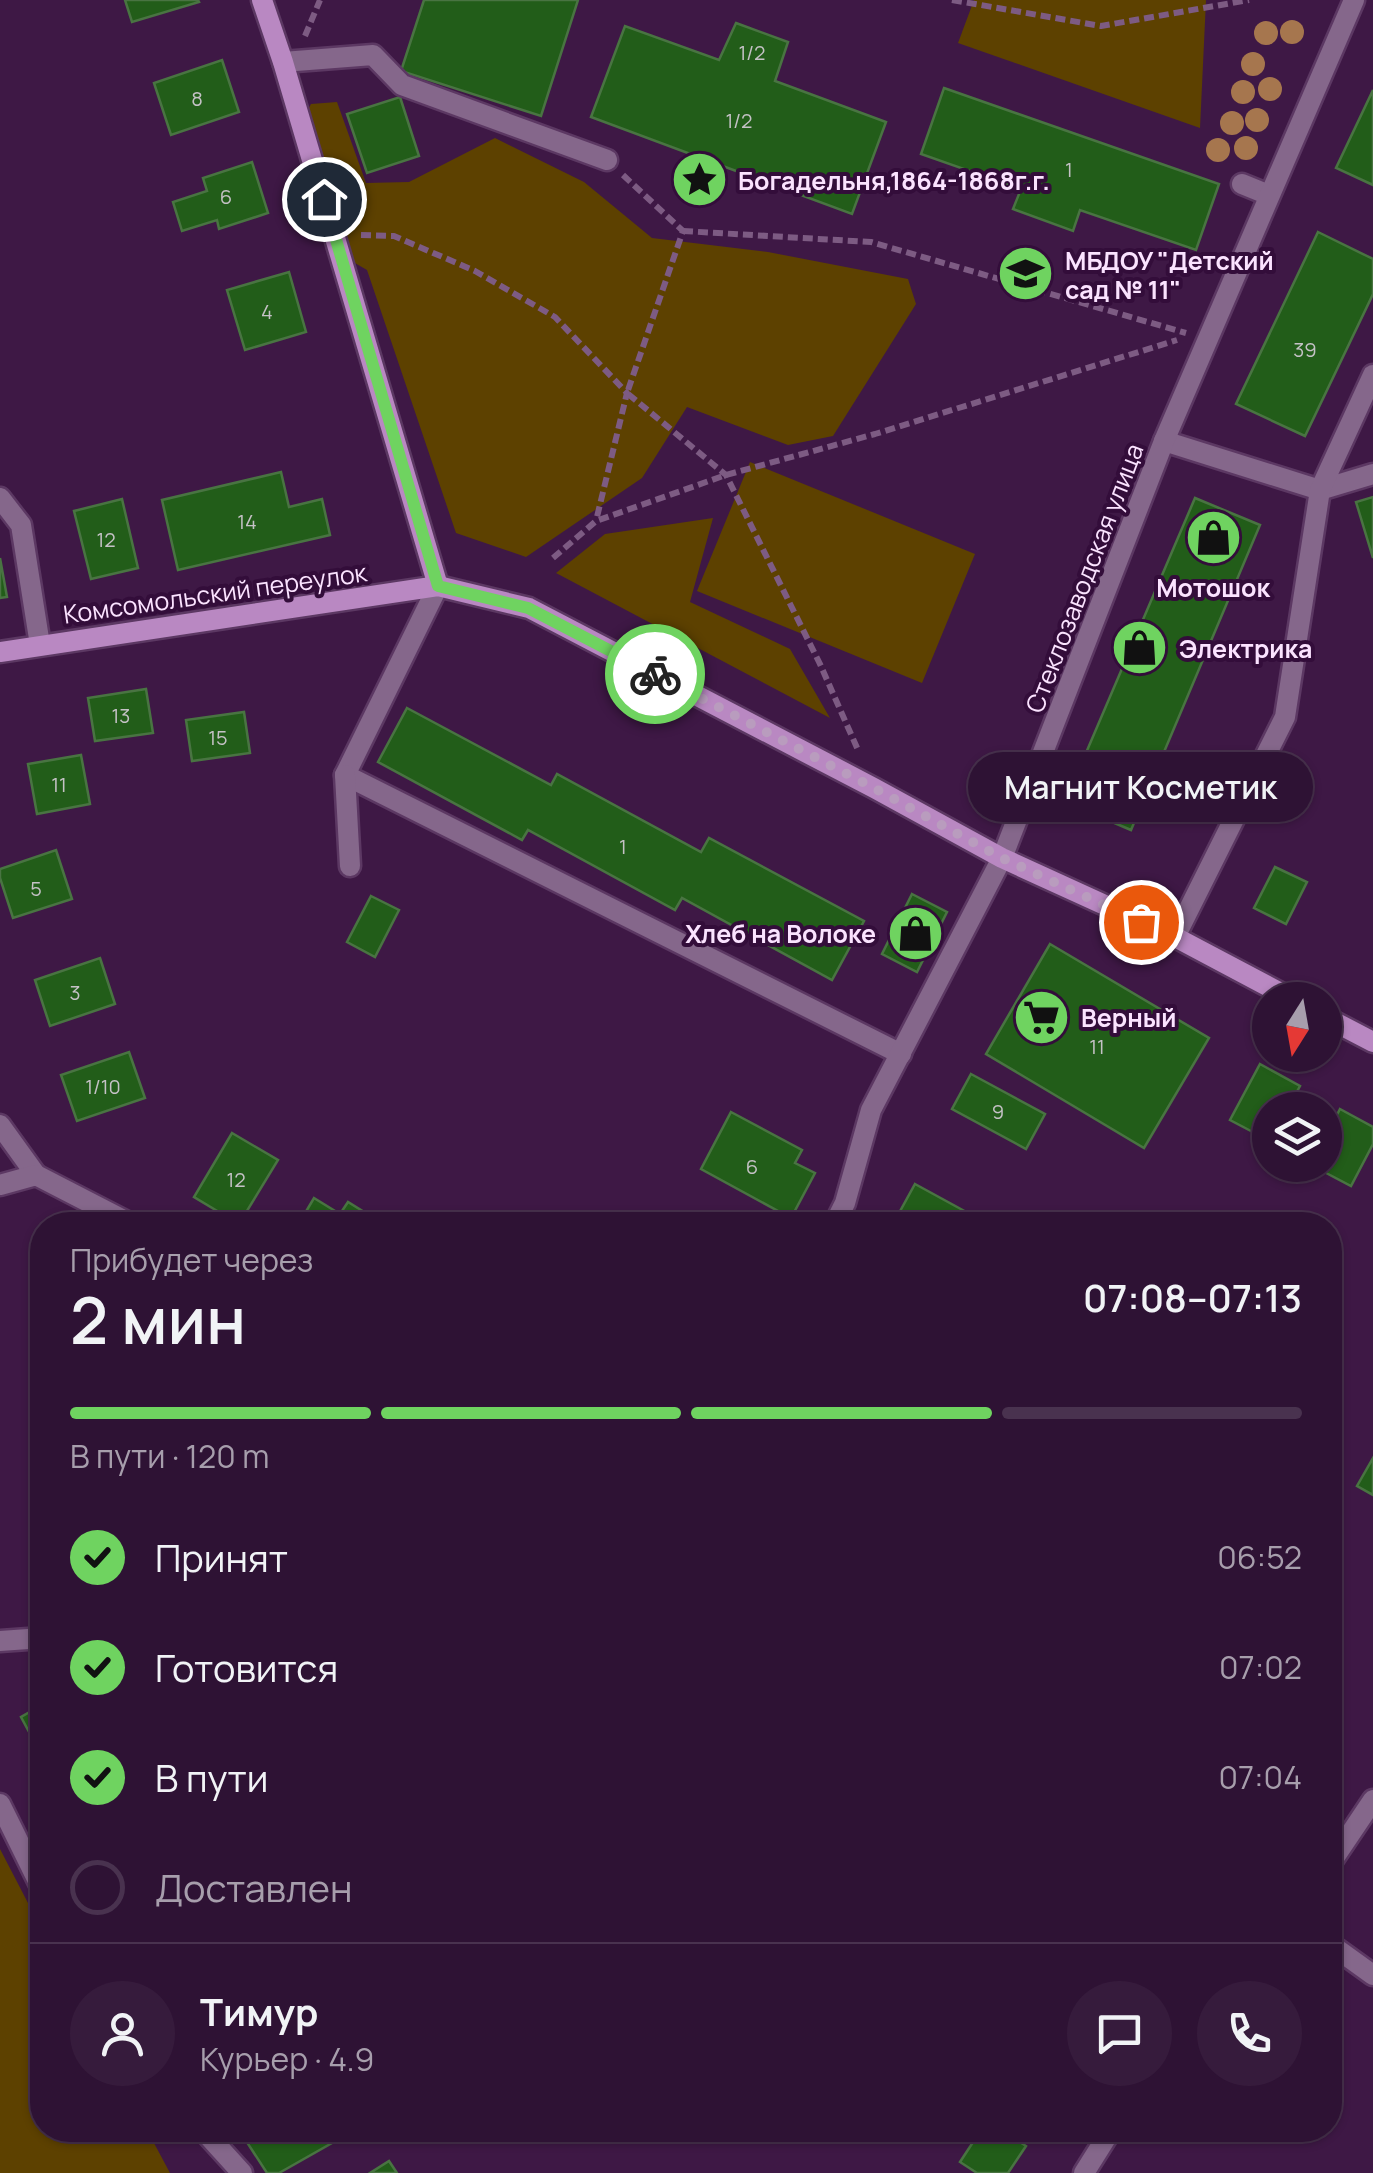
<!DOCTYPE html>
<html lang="ru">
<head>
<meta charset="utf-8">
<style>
	body { margin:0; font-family:Manrope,sans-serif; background:#361b3c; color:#f1f3f6; height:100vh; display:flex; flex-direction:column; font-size:38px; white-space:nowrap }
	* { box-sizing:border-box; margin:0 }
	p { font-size:32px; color:#a79eac }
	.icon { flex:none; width:55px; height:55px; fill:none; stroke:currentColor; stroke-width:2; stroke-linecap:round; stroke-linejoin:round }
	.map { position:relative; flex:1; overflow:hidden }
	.details { position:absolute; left:30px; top:1212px; width:1312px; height:930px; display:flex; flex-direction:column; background:#2e1234; border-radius:40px; box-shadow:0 2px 8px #0004,0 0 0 2px #49324f }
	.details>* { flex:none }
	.needle { width:65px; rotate:191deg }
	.buttons { position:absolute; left:1252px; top:982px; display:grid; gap:20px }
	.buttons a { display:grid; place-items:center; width:90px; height:90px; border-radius:50%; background:#2e1234; box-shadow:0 2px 8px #0004,0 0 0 2px #49324f; font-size:50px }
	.pin { position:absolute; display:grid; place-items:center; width:85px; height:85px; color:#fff; margin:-42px; border:5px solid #fff; border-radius:50%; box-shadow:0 2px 10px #0007 }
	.courier { position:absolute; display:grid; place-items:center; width:100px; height:100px; margin:-50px; border:8px solid #6fd360; border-radius:50%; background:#fff; color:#222; box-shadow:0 2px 12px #0007 }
	.bubble { position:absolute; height:70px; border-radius:35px; background:#2e1234; box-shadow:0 2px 8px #0004,0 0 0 2px #49324f; font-size:32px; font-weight:600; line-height:70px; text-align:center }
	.summary em { font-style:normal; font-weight:600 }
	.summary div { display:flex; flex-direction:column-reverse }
	.summary { display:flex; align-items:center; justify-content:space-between; height:170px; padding:0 40px }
	h1 { font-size:65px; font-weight:600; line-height:75px }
	.bar { display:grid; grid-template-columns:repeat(4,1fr); gap:15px 10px; align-content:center; height:120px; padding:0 40px }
	.bar i { height:12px; border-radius:8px; background:#49324f }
	.bar .current { background:#6fd360 }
	.bar p { grid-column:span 4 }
	.line { display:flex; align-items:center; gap:25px; padding:0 40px; border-top:2px solid #49324f }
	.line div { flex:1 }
	.round { display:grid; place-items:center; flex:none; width:105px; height:105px; border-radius:52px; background:#361b3c }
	ol { padding:0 40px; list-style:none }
	li { display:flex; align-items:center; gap:30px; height:110px }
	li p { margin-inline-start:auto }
	li .icon { padding:10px; border-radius:50%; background:#6fd360; color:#111; stroke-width:4 }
	li:last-child { color:#a79eac }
	li i { width:55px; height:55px; border:5px solid #49324f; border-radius:50% }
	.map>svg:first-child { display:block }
</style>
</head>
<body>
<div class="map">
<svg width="1373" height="2173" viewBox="0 0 1373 2173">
	<rect width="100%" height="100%" fill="#3e1845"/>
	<g fill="#5d4100">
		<path d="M 974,0 L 1206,0 L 1200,128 L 958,43 Z"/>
		<path d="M 337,102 L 366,183 L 409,182 L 495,138 L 584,182 L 652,238 L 768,252 L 908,279 L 916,304 L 833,436 L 788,445 L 687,407 L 642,478 L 526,557 L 456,533 L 367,270 L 334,251 L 296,132 L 311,104 Z"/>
		<path d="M 750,462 L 975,554 L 922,683 L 697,591 Z"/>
		<path d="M 713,518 L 690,602 L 790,649 L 830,718 L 556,573 L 605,534 Z"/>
		<path d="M 0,1849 L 42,1930 L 42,2130 L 147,2130 L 170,2173 L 0,2173 Z"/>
	</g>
	<g fill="#225d19" stroke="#497442" stroke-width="2.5">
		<path d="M 125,0 L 198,0 L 199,2 L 132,22 Z"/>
		<path d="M 424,0 L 578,0 L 541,116 L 401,71 Z"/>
		<path d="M 736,23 L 788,42 L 775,81 L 886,122 L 852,214 L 591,117 L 625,26 L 719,60 Z"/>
		<path d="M 222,60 L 239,112 L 171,135 L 154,83 Z"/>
		<path d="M 944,88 L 1219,184 L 1196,250 L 1080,210 L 1073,231 L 1013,209 L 1021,189 L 921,154 Z"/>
		<path d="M 1373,90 L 1373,185 L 1336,168 Z"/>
		<path d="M 400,97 L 419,156 L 367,173 L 347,114 Z"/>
		<path d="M 252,162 L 268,213 L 219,229 L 217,220 L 182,231 L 173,202 L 207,191 L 203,178 Z"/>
		<path d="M 1318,232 L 1373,259 L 1373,294 L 1305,436 L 1236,404 Z"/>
		<path d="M 289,272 L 306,332 L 245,350 L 227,290 Z"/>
		<path d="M 281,472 L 289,507 L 322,499 L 330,535 L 178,570 L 162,500 Z"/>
		<path d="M 1373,497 L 1373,558 L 1356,502 Z"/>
		<path d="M 1195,498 L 1260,525 L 1131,830 L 1065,802 Z"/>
		<path d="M 122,499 L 138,568 L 91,579 L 74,511 Z"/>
		<path d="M 0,558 L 7,597 L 0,598 Z"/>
		<path d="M 146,689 L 153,733 L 95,741 L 88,698 Z"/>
		<path d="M 407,708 L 551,785 L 557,774 L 701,852 L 709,838 L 864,921 L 832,980 L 682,898 L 675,910 L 528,830 L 522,840 L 378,762 Z"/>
		<path d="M 244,712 L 250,753 L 192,761 L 186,720 Z"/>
		<path d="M 81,755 L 90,804 L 37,814 L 28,764 Z"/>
		<path d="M 56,850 L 72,899 L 13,918 L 0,878 L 0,869 Z"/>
		<path d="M 1275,867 L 1307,882 L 1286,924 L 1254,908 Z"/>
		<path d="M 912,894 L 947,912 L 917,972 L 882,954 Z"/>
		<path d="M 371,896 L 399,910 L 375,957 L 347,942 Z"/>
		<path d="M 1050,944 L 1209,1038 L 1144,1148 L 986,1054 Z"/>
		<path d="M 100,958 L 115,1004 L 50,1026 L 35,980 Z"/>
		<path d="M 129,1052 L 145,1098 L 77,1121 L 61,1075 Z"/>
		<path d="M 1260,1064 L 1300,1086 L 1287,1110 L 1270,1110 L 1270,1141 L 1230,1120 Z"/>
		<path d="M 971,1074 L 1045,1114 L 1026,1149 L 952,1109 Z"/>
		<path d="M 1340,1109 L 1373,1127 L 1373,1144 L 1351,1186 L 1311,1165 L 1325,1165 L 1325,1138 Z"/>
		<path d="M 731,1112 L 802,1150 L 795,1163 L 815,1173 L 791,1218 L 701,1169 Z"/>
		<path d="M 232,1133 L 278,1160 L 239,1224 L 194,1197 Z"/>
		<path d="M 915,1184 L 979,1219 L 976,1225 L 893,1224 Z"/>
		<path d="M 314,1198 L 340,1214 L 348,1202 L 385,1225 L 298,1225 Z"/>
		<path d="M 1373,1458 L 1373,1495 L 1357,1486 Z"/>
		<path d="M 42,1705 L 42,1756 L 21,1717 Z"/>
		<path d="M 239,2130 L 334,2130 L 339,2139 L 279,2173 L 267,2173 Z"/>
		<path d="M 981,2130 L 1001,2130 L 1026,2146 L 1008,2173 L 977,2173 L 960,2162 Z"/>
		<path d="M 389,2161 L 397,2173 L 370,2173 Z"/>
	</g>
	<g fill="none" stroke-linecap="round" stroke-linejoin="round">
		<defs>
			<g id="lane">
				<path d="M 283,62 L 373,55 L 402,85 L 607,160"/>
				<path d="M 1242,184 L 1269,195"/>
				<path d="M 1164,441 L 1320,490 L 1373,474"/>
				<path d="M 0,498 L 21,525 L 40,645"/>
				<path d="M 438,586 L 345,775 L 901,1054"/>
				<path d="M 345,775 L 350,866"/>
				<path d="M 1175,937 L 1285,717 L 1320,490 L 1373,375"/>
				<path d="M 0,1641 L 42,1638"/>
			</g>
			<g id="street">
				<path d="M 0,1125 L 36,1175"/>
				<path d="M 0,1185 L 36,1175 L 133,1225"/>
				<path d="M 834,1225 L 845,1203 L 871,1110 L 1002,858 L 1164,441 L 1354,0"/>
				<path d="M 0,1804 L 42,1889"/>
				<path d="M 1330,1864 L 1373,1800"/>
				<path d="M 1330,1944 L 1373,1975"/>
				<path d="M 203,2130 L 242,2173"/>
				<path d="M 1084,2173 L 1111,2130"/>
			</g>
			<g id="secondary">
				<path d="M 262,0 L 283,62 L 438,586"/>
				<path d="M 0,652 L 438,586 L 529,608 L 874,788 L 1002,858 L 1175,937 L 1294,1000"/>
				<path d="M 1325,1017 L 1373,1042"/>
			</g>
		</defs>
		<use href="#lane" stroke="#5c3863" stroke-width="25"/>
		<use href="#street" stroke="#5c3863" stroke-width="25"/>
		<use href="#secondary" stroke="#5c3863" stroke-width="25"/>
		<g stroke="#7d5b83" stroke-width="6" stroke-dasharray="10 5" stroke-linecap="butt">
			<path d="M 952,0 L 1101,26 L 1249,0"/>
			<path d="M 305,36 L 320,0"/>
			<path d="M 623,175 L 683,231 L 627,393 L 726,475 L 820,664 L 858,750"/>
			<path d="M 683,231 L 871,242 L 1186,333"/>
			<path d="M 361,235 L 394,236 L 475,271 L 555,317 L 627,393 L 596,521"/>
			<path d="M 553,558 L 596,521 L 726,475 L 875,434 L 1177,340"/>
		</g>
		<use href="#lane" stroke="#85678b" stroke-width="20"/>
		<use href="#street" stroke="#85678b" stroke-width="20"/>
		<use href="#secondary" stroke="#b988c2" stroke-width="20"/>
	</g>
	<g fill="#a6764e">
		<circle cx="1292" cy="32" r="12"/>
		<circle cx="1266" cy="33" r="12"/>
		<circle cx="1253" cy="64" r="12"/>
		<circle cx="1270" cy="89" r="12"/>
		<circle cx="1243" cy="92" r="12"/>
		<circle cx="1257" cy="120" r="12"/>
		<circle cx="1232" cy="123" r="12"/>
		<circle cx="1246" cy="148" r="12"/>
		<circle cx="1218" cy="150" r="12"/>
	</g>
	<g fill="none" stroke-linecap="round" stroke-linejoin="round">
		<path stroke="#b99cbe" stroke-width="10" stroke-dasharray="0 18" d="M 655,674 L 874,788 L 1002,858 L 1141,922"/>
		<path stroke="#6fd360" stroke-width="12" d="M 324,199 L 438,586 L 528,608 L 655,674"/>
	</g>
	<defs>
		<symbol id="sight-disc" viewBox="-11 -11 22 22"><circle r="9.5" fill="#6fd360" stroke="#330d3a"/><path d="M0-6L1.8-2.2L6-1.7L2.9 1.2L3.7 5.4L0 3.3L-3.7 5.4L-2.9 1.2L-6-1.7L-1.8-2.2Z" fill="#111"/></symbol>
		<symbol id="school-disc" viewBox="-11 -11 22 22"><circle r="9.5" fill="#6fd360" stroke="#330d3a"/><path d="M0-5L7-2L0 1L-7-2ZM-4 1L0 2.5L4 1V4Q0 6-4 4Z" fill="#111"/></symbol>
		<symbol id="shop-disc" viewBox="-11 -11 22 22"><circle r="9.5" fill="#6fd360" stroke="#330d3a"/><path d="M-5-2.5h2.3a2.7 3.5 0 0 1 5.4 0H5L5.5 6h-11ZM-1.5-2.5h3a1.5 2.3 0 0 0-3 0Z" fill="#111"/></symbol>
		<symbol id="supermarket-disc" viewBox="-11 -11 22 22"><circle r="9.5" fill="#6fd360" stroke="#330d3a"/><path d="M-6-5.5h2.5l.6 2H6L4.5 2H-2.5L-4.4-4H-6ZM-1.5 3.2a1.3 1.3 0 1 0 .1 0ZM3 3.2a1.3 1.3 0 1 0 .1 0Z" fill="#111"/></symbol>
	</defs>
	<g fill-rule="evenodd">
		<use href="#sight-disc" x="668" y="148" width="63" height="63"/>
		<use href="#school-disc" x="994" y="242" width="63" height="63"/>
		<use href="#shop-disc" x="1182" y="506" width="63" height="63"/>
		<use href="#shop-disc" x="1108" y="616" width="63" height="63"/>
		<use href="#shop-disc" x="884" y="902" width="63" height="63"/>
		<use href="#supermarket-disc" x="1010" y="986" width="63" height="63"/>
	</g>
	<g text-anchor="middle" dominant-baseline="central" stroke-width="8" stroke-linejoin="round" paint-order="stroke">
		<g font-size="20" fill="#c5c2c6">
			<text x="752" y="52">1/2</text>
			<text x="197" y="98">8</text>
			<text x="739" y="120">1/2</text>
			<text x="1069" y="169">1</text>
			<text x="226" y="196">6</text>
			<text x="267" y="311">4</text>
			<text x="1305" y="349">39</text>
			<text x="247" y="521">14</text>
			<text x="106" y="539">12</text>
			<text x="121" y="715">13</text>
			<text x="218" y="737">15</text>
			<text x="59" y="784">11</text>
			<text x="623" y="846">1</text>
			<text x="36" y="888">5</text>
			<text x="75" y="992">3</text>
			<text x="1097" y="1046">11</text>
			<text x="103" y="1086">1/10</text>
			<text x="998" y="1111">9</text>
			<text x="752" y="1166">6</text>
			<text x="236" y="1179">12</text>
		</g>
		<g font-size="25" font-weight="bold" fill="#fbe3ff" stroke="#330d3a" text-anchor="start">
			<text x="738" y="180">Богадельня,1864-1868г.г.</text>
			<text x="1065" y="260">МБДОУ "Детский<tspan x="1065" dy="29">сад № 11"</tspan></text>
			<text x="1213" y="587" text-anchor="middle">Мотошок</text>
			<text x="1179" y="648">Электрика</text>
			<text x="876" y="933" text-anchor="end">Хлеб на Волоке</text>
			<text x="1081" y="1017">Верный</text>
		</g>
		<g font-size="25" fill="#fbe3ff" stroke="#330d3a">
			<text transform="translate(1084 578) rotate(-69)">Стеклозаводская улица</text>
			<text transform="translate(215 593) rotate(-8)">Комсомольский переулок</text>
		</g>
	</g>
</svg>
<div class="buttons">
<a><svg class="needle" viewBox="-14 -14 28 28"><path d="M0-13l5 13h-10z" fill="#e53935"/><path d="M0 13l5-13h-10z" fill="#a79eac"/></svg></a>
<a><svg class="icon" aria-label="layers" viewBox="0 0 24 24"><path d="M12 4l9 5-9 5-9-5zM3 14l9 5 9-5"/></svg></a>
</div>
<div class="pin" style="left:1141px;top:922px;background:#ea580c"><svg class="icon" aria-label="bag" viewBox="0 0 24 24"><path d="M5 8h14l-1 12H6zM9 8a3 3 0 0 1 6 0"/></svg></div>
<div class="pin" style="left:324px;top:199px;background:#1f2937"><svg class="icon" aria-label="home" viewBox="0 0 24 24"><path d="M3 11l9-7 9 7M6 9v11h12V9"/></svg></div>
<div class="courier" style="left:655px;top:674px"><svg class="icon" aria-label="bike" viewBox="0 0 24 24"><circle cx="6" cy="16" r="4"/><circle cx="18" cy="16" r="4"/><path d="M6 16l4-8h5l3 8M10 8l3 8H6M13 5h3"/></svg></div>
<div class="bubble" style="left:968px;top:752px;width:345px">Магнит Косметик</div>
<section class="details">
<div class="summary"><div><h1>2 мин</h1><p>Прибудет через</p></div><em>07:08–07:13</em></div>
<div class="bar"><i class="current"></i><i class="current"></i><i class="current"></i><i></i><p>В пути · 120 m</p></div>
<ol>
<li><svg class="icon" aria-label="check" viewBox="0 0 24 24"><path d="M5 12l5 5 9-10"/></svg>Принят<p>06:52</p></li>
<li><svg class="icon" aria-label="check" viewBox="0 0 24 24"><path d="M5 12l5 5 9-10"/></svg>Готовится<p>07:02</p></li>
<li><svg class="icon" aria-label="check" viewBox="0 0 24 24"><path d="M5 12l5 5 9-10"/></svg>В пути<p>07:04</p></li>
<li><i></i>Доставлен</li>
</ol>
<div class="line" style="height:180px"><a class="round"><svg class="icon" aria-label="person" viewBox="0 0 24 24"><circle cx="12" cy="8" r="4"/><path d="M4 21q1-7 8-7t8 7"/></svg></a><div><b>Тимур</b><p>Курьер · 4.9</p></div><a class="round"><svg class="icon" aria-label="chat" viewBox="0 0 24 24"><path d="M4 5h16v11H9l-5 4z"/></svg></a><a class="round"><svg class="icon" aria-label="phone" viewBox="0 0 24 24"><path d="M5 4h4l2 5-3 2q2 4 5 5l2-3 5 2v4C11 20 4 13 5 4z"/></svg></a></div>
</section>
</div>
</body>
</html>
